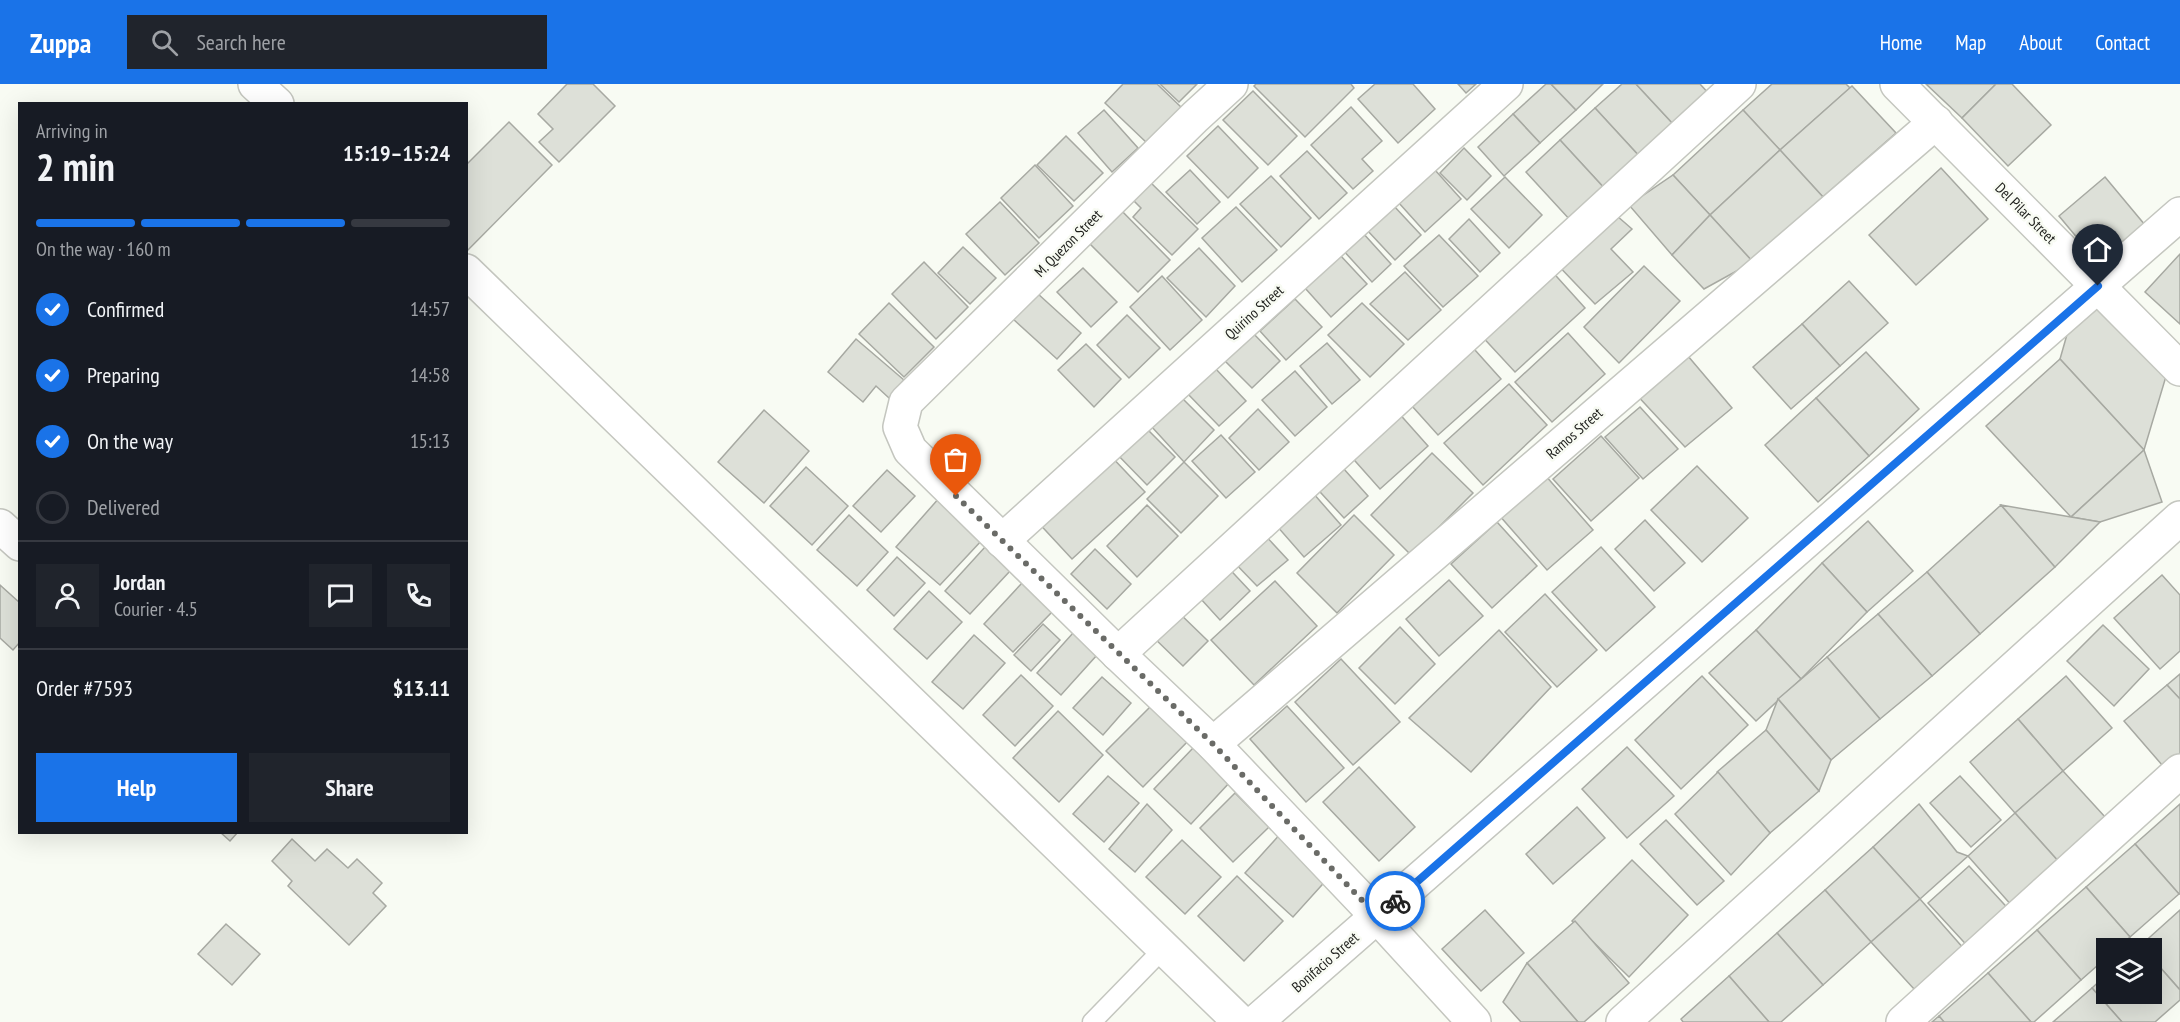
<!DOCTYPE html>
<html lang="en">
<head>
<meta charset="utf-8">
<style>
	body { margin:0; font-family:"PT Sans Narrow",sans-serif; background:#20242c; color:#f1f3f6; height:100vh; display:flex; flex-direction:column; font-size:22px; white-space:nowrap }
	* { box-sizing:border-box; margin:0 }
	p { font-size:20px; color:#9ea1a6 }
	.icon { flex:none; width:33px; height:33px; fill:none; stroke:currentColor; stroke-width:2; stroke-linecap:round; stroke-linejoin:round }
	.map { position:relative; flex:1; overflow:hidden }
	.sheet { position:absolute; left:18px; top:18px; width:450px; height:732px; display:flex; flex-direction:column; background:#171b24; border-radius:0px; box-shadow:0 6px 24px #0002 }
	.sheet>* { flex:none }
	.controls { position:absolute; left:2096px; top:854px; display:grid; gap:12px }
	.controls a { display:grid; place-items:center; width:66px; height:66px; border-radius:0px; background:#171b24; box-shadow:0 6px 24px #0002; font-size:30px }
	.pin { position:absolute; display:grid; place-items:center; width:51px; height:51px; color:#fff; margin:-62px -26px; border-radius:50% 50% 50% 0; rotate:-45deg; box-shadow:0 0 6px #0007 }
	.pin .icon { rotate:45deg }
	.courier { position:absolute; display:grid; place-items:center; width:60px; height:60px; margin:-30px; border:4px solid #1a73e8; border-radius:50%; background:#fff; color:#222; box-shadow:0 2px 8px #0007 }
	.overview em { font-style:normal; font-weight:800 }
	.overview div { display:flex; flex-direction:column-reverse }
	.overview { display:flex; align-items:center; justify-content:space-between; height:102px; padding:0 18px }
	h1 { font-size:39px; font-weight:800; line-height:45px }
	.bar { display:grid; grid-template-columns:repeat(4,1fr); gap:9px 6px; align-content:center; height:72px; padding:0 18px }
	.bar i { height:8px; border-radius:4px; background:#363941 }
	.bar .current { background:#1a73e8 }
	.bar p { grid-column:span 4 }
	.line { display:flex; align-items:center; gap:15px; padding:0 18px; border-top:2px solid #363941 }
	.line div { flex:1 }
	.round { display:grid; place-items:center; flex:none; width:63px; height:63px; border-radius:0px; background:#20242c }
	ol { padding:0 18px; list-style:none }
	li { display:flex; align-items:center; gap:18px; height:66px }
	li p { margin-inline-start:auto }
	li .icon { padding:6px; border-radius:50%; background:#1a73e8; color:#fff; stroke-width:4 }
	li:last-child { color:#9ea1a6 }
	li i { width:33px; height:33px; border:3px solid #363941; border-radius:50% }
	.cta { display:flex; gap:12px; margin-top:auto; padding:12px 18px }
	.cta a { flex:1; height:69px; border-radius:0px; background:#1a73e8; color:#fff; font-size:24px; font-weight:800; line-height:69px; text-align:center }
	.cta a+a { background:#20242c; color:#f1f3f6 }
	header { display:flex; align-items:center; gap:36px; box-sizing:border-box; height:84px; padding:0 30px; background:#1a73e8; color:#fff }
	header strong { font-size:28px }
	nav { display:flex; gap:33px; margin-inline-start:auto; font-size:21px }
	.search { width:420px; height:54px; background:#20242c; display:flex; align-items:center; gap:15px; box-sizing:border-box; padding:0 21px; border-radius:0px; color:#9ea1a6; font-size:22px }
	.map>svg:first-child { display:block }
</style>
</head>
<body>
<header>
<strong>Zuppa</strong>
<div class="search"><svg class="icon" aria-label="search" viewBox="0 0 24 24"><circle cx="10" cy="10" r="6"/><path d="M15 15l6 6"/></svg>Search here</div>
<nav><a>Home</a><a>Map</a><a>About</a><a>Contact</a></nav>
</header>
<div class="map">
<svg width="2180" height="938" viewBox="0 0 2180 938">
	<rect width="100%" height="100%" fill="#f8fbf3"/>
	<g fill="#dde0d8" stroke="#a7a9a2" stroke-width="1.5">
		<path d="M 567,0 L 593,0 L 615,22 L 559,78 L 539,58 L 553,45 L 538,30 Z"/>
		<path d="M 1123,0 L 1157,0 L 1182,24 L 1148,60 L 1105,19 Z"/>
		<path d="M 1160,0 L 1197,0 L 1179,18 Z"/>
		<path d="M 1256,0 L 1351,0 L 1354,4 L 1305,53 L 1254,2 Z"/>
		<path d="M 1375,0 L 1413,0 L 1435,25 L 1398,59 L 1358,15 Z"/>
		<path d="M 1458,0 L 1476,0 L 1466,9 Z"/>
		<path d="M 1546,0 L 1551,0 L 1576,26 L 1540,59 L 1513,30 Z"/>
		<path d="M 1551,0 L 1603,0 L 1576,26 Z"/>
		<path d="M 1622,0 L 1636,0 L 1675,42 L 1641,74 L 1595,24 Z"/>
		<path d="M 1636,0 L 1700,0 L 1710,11 L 1675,42 Z"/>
		<path d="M 1772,0 L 1846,0 L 1850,4 L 1780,66 L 1743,26 Z"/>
		<path d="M 1926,0 L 1996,0 L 1962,34 Z"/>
		<path d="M 1996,0 L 2012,0 L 2051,41 L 2008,82 L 1962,34 Z"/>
		<path d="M 1852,2 L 1896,49 L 1823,113 L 1780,66 Z"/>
		<path d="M 1253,7 L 1297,52 L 1268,81 L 1223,36 Z"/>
		<path d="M 1351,23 L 1382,57 L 1362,75 L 1373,87 L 1353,105 L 1311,61 Z"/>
		<path d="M 1595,24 L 1641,74 L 1606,106 L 1560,56 Z"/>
		<path d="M 1104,26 L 1138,64 L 1112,88 L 1078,49 Z"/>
		<path d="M 1743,26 L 1780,66 L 1710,131 L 1673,91 Z"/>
		<path d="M 1513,30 L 1540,59 L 1504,92 L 1478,63 Z"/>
		<path d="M 509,38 L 552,81 L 466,168 L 466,81 Z"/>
		<path d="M 1218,42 L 1258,84 L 1228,114 L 1187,72 Z"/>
		<path d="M 1066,52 L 1103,89 L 1074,117 L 1037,81 Z"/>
		<path d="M 1560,56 L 1606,106 L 1571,137 L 1526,88 Z"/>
		<path d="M 1464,64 L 1491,92 L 1467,116 L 1440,89 Z"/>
		<path d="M 1780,66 L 1823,113 L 1753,178 L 1710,131 Z"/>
		<path d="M 1307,67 L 1347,109 L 1319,135 L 1280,92 Z"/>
		<path d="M 1035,81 L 1073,122 L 1039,154 L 1001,114 Z"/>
		<path d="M 1941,84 L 1988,135 L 1916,201 L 1869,151 Z"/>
		<path d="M 1190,86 L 1220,118 L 1197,140 L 1166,108 Z"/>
		<path d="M 1435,86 L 1461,115 L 1425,148 L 1399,119 Z"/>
		<path d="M 1673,91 L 1710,131 L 1672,171 L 1629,121 Z"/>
		<path d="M 1271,92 L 1311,134 L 1281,163 L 1240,120 Z"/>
		<path d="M 1505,93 L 1542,131 L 1509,164 L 1471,125 Z"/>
		<path d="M 2105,93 L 2145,141 L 2099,180 L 2059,132 Z"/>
		<path d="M 1149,97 L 1198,145 L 1172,171 L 1133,133 L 1141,124 L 1132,115 Z"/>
		<path d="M 1000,118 L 1039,159 L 1005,191 L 966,150 Z"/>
		<path d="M 1393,121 L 1421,151 L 1395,176 L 1367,146 Z"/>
		<path d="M 1117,122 L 1170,176 L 1138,208 L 1085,155 Z"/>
		<path d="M 1236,123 L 1277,166 L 1242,198 L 1202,154 Z"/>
		<path d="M 1609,125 L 1632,145 L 1611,165 L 1633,188 L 1595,220 L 1553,176 Z"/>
		<path d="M 1710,131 L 1753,178 L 1704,205 L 1672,171 Z"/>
		<path d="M 1469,135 L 1500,169 L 1480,188 L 1449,155 Z"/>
		<path d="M 1362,148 L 1391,180 L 1372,198 L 1342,165 Z"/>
		<path d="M 1439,151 L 1478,192 L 1443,223 L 1404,182 Z"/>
		<path d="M 963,163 L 996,194 L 970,220 L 938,189 Z"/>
		<path d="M 1199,164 L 1235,202 L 1206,233 L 1167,194 Z"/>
		<path d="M 2180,170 L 2180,240 L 2145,208 Z"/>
		<path d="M 1340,171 L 1367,200 L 1331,233 L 1305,204 Z"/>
		<path d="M 924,178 L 968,223 L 936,255 L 892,210 Z"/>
		<path d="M 1644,182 L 1680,217 L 1619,279 L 1584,243 Z"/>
		<path d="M 1548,183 L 1585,224 L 1515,288 L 1478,248 Z"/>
		<path d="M 1083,184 L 1117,218 L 1091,243 L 1057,208 Z"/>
		<path d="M 1405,188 L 1441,226 L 1408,256 L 1370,220 Z"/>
		<path d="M 1162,192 L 1202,236 L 1170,266 L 1130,223 Z"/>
		<path d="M 1849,197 L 1888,239 L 1840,282 L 1802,240 Z"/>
		<path d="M 1037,209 L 1081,249 L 1057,275 L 1013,235 Z"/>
		<path d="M 1295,215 L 1322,243 L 1286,276 L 1260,247 Z"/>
		<path d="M 2100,217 L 2167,289 L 2144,366 L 2060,275 L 2068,247 Z"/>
		<path d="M 889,219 L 934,263 L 904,293 L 859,250 Z"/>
		<path d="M 1362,219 L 1404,260 L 1370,293 L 1328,251 Z"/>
		<path d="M 1127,231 L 1160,264 L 1129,294 L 1097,261 Z"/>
		<path d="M 1802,240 L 1840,282 L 1791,325 L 1753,283 Z"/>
		<path d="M 1251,247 L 1280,277 L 1252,304 L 1223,275 Z"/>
		<path d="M 1568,249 L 1605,290 L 1552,338 L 1515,298 Z"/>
		<path d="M 856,255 L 904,296 L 889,314 L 876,302 L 863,318 L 828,288 Z"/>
		<path d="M 1466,256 L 1501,295 L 1438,351 L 1403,312 Z"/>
		<path d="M 1327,259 L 1360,296 L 1332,320 L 1300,282 Z"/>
		<path d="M 1086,260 L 1121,295 L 1094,323 L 1058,286 Z"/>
		<path d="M 1682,265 L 1732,324 L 1685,363 L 1634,308 Z"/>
		<path d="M 1866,268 L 1919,325 L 1869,372 L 1816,314 Z"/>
		<path d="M 2060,275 L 2144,366 L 2071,433 L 1986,342 Z"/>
		<path d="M 1214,283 L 1246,317 L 1219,342 L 1187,309 Z"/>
		<path d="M 1295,287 L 1327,323 L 1295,352 L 1262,316 Z"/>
		<path d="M 1509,300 L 1547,341 L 1483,401 L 1444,359 Z"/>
		<path d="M 1181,313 L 1214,346 L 1184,378 L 1151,342 Z"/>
		<path d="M 1816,314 L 1869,372 L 1818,418 L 1765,361 Z"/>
		<path d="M 1640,323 L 1678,365 L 1643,395 L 1605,353 Z"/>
		<path d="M 1258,325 L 1289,358 L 1259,386 L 1229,354 Z"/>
		<path d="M 764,326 L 809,367 L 764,419 L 718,378 Z"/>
		<path d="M 1396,326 L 1428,362 L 1380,405 L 1348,369 Z"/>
		<path d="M 1142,340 L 1175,373 L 1147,401 L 1114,367 Z"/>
		<path d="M 1221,351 L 1255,388 L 1226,414 L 1192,377 Z"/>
		<path d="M 1601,352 L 1639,394 L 1591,437 L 1553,395 Z"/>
		<path d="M 2144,366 L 2162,418 L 2100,438 L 2071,433 Z"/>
		<path d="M 1106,367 L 1145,408 L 1072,475 L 1034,434 Z"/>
		<path d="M 1432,369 L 1473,409 L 1411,471 L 1371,431 Z"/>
		<path d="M 1335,375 L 1368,412 L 1344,434 L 1310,397 Z"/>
		<path d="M 1184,378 L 1218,412 L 1181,449 L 1147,415 Z"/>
		<path d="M 1697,382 L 1748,434 L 1702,478 L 1651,426 Z"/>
		<path d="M 806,383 L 848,422 L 812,461 L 770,422 Z"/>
		<path d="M 887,386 L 915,412 L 881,448 L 853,422 Z"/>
		<path d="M 1545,391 L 1593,446 L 1547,486 L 1499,431 Z"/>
		<path d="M 1306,401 L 1341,441 L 1304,473 L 1269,433 Z"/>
		<path d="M 940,413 L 983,455 L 940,501 L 896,463 Z"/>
		<path d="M 1147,421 L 1178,452 L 1137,493 L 1107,462 Z"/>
		<path d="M 2001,421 L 2055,483 L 1980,550 L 1927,488 Z"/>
		<path d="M 2001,421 L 2071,433 L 2100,438 L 2055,483 Z"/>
		<path d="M 849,431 L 888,468 L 857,502 L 817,466 Z"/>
		<path d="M 1354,431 L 1394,471 L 1337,529 L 1297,489 Z"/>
		<path d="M 1645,436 L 1685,479 L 1654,507 L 1615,465 Z"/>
		<path d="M 1868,437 L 1913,487 L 1867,528 L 1822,479 Z"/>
		<path d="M 1497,438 L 1537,482 L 1492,524 L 1451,480 Z"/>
		<path d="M 1262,448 L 1288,476 L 1257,502 L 1231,475 Z"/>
		<path d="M 985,463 L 1010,487 L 970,530 L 945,507 Z"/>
		<path d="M 1601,463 L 1655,523 L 1606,567 L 1552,508 Z"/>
		<path d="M 1095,465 L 1131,500 L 1107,525 L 1071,490 Z"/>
		<path d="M 897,473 L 925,499 L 894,532 L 867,506 Z"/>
		<path d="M 1221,476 L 1250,507 L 1220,536 L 1191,504 Z"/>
		<path d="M 1822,479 L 1867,528 L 1801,595 L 1756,546 Z"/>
		<path d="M 1927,488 L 1980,550 L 1932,592 L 1878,530 Z"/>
		<path d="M 2162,491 L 2180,511 L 2180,567 L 2160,585 L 2114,534 Z"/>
		<path d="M 1449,496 L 1483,532 L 1439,572 L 1406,535 Z"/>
		<path d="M 1275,497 L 1317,542 L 1254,601 L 1211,556 Z"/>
		<path d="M 1022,499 L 1052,528 L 1013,568 L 984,540 Z"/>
		<path d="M 0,501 L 20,519 L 20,558 L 13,566 L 0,554 Z"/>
		<path d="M 929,507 L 962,538 L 927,575 L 894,545 Z"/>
		<path d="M 1545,510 L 1597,566 L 1557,603 L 1505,548 Z"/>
		<path d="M 1175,525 L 1208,557 L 1183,582 L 1150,550 Z"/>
		<path d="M 1878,530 L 1932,592 L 1880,635 L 1827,573 Z"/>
		<path d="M 1043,540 L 1060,556 L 1031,587 L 1014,571 Z"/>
		<path d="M 2103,541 L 2149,585 L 2114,622 L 2067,577 Z"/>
		<path d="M 1400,543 L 1435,580 L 1395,620 L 1359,584 Z"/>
		<path d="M 1499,546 L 1551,603 L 1471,688 L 1409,634 Z"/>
		<path d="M 1756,546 L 1801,595 L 1756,637 L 1709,589 Z"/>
		<path d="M 1073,549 L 1097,571 L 1061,611 L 1037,589 Z"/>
		<path d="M 974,551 L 1005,579 L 963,625 L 932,598 Z"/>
		<path d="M 1827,573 L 1880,635 L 1831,676 L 1778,615 Z"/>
		<path d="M 1341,575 L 1400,638 L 1353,681 L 1295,618 Z"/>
		<path d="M 2180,590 L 2180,615 L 2167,601 Z"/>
		<path d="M 1021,591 L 1053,622 L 1015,662 L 983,631 Z"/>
		<path d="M 1702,592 L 1748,641 L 1681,705 L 1635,656 Z"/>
		<path d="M 2066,592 L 2112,644 L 2063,687 L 2018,635 Z"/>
		<path d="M 1102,593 L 1131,619 L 1103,651 L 1073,624 Z"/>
		<path d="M 2167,601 L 2180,615 L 2180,680 L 2169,689 L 2124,637 Z"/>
		<path d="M 1778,615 L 1831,676 L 1819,707 L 1766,646 Z"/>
		<path d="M 1154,619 L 1191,654 L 1143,703 L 1106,667 Z"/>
		<path d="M 1287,622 L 1344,684 L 1306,718 L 1250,655 Z"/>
		<path d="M 1058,627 L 1103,671 L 1059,718 L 1013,674 Z"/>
		<path d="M 2018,635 L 2063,687 L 2015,729 L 1970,678 Z"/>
		<path d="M 1766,646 L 1819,707 L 1770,749 L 1717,688 Z"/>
		<path d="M 1627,663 L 1674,712 L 1627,754 L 1582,705 Z"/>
		<path d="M 1193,664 L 1230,698 L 1191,740 L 1154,705 Z"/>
		<path d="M 1359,683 L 1415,743 L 1379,777 L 1323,718 Z"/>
		<path d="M 2063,687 L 2116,745 L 2068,788 L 2015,729 Z"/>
		<path d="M 1718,688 L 1770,749 L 1731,791 L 1675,730 Z"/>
		<path d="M 1108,692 L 1139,719 L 1104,758 L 1073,730 Z"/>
		<path d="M 1960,692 L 2001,736 L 1971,763 L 1930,719 Z"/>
		<path d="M 1235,709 L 1269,743 L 1233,778 L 1200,744 Z"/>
		<path d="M 1147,720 L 1172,746 L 1135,788 L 1109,765 Z"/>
		<path d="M 1919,720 L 1957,768 L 1968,772 L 1920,815 L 1873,763 Z"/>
		<path d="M 2180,720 L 2180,810 L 2179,810 L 2135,760 Z"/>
		<path d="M 1577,723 L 1605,754 L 1553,800 L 1526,770 Z"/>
		<path d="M 2015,729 L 2068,788 L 2020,831 L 1968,772 Z"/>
		<path d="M 1666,736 L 1724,797 L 1697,821 L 1640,760 Z"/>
		<path d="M 220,748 L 238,748 L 230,757 Z"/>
		<path d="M 1282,748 L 1330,792 L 1293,833 L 1245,789 Z"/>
		<path d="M 292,755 L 315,777 L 327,765 L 348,784 L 357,775 L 382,799 L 373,809 L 386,822 L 349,861 L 288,802 L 292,797 L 272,777 Z"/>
		<path d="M 1182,756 L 1221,793 L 1185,830 L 1146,793 Z"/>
		<path d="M 2135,760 L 2179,810 L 2130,853 L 2086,803 Z"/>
		<path d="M 1873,763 L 1920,815 L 1871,858 L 1825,806 Z"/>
		<path d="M 1632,776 L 1688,831 L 1629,893 L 1572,837 Z"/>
		<path d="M 1969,782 L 2014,831 L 1973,868 L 1928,819 Z"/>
		<path d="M 1237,792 L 1283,837 L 1244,877 L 1198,832 Z"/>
		<path d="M 2086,803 L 2130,853 L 2118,864 L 2106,864 L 2106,874 L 2081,896 L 2037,846 Z"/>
		<path d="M 1825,806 L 1871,858 L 1823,901 L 1777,849 Z"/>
		<path d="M 1920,815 L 1972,874 L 1925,917 L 1871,858 Z"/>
		<path d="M 1485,826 L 1524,869 L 1481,907 L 1442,865 Z"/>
		<path d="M 2180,826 L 2180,906 L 2151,873 L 2151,864 L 2143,864 L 2141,861 Z"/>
		<path d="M 1575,837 L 1629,899 L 1584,938 L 1578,938 L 1527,879 Z"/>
		<path d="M 226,840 L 260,870 L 232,901 L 198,870 Z"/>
		<path d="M 2037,846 L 2081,896 L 2034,938 L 2031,938 L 1988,889 Z"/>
		<path d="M 1777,849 L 1823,901 L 1781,938 L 1769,938 L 1729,892 Z"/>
		<path d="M 2151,873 L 2180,906 L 2180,916 L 2155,938 L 2122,938 L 2092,904 L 2106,891 L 2106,909 L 2151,909 Z"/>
		<path d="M 1527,879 L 1578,938 L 1521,938 L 1503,918 Z"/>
		<path d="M 1988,889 L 2031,938 L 1944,938 L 1939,932 Z"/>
		<path d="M 1729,892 L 1769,938 L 1683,938 L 1681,935 Z"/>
		<path d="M 2092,904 L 2122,938 L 2053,938 Z"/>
		<path d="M 1939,932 L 1944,938 L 1932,938 Z"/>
	</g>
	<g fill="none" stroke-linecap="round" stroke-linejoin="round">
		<defs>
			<path id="service" d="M 1092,938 L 1164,864"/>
			<g id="minor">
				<path d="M 255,0 L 277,20"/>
				<path d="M 1231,0 L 1195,33 L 906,318 L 900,343 L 910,366 L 1118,570 L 1213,660 L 1377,832 L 1474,938"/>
				<path d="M 1897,0 L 2180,285"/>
				<path d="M 466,187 L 1240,938"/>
				<path d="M 0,442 L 20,460"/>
				<path d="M 1002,457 L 1506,0"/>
				<path d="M 1118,570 L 1739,0"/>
				<path d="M 1213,660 L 1936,38"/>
				<path d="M 1256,938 L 2180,130"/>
				<path d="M 1623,938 L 2180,434"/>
				<path d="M 1903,938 L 2180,687"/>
			</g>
		</defs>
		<use href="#service" stroke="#c4c6bf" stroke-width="21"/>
		<use href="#minor" stroke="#c4c6bf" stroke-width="36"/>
		<use href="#service" stroke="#fff" stroke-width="18"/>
		<use href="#minor" stroke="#fff" stroke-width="33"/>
	</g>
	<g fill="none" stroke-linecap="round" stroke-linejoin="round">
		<path stroke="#6a6b67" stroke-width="6" stroke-dasharray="0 10.8" d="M 956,412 L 1213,660 L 1377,832 L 1395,817"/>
		<path stroke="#1a73e8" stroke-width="8" d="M 1395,817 L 2098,202"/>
	</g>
	<g text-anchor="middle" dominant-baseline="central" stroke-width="5" stroke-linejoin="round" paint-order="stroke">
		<g font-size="15" fill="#1d1e1b" stroke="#f8fbf3">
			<text transform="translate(2026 129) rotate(45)">Del Pilar Street</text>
			<text transform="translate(1068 159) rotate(-45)">M. Quezon Street</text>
			<text transform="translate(1254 228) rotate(-42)">Quirino Street</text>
			<text transform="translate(1574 349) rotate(-41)">Ramos Street</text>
			<text transform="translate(1325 878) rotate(-41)">Bonifacio Street</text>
		</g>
	</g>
</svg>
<div class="controls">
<a><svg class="icon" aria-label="layers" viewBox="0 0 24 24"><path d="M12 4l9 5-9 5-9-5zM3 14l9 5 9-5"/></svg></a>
</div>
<div class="pin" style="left:956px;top:412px;background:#ea580c"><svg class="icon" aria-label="bag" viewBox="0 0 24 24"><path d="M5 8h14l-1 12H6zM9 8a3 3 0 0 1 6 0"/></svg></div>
<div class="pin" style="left:2098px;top:202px;background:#1f2937"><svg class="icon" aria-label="home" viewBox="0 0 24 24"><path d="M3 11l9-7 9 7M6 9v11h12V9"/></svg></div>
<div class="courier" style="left:1395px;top:817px"><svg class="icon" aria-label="bike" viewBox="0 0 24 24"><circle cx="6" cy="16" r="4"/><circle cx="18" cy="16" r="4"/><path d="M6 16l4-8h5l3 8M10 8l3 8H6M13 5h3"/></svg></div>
<section class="sheet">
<div class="overview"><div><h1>2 min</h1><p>Arriving in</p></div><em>15:19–15:24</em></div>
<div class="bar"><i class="current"></i><i class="current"></i><i class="current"></i><i></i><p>On the way · 160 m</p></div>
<ol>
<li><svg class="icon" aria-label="check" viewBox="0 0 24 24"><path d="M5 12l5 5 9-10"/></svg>Confirmed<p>14:57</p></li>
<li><svg class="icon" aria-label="check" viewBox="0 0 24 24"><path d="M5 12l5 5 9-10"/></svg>Preparing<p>14:58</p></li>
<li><svg class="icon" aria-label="check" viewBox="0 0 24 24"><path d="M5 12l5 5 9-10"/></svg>On the way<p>15:13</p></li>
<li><i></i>Delivered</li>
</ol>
<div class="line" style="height:108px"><a class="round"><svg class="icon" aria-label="person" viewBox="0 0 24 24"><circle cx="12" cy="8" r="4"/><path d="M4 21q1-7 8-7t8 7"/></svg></a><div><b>Jordan</b><p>Courier · 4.5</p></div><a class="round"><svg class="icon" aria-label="chat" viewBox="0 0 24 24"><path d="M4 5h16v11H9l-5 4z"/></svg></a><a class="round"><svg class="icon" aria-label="phone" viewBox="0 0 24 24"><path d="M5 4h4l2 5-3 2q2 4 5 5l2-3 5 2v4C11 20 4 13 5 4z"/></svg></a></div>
<div class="line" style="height:78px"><div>Order #7593</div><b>$13.11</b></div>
<div class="cta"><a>Help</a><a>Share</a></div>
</section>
</div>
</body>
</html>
